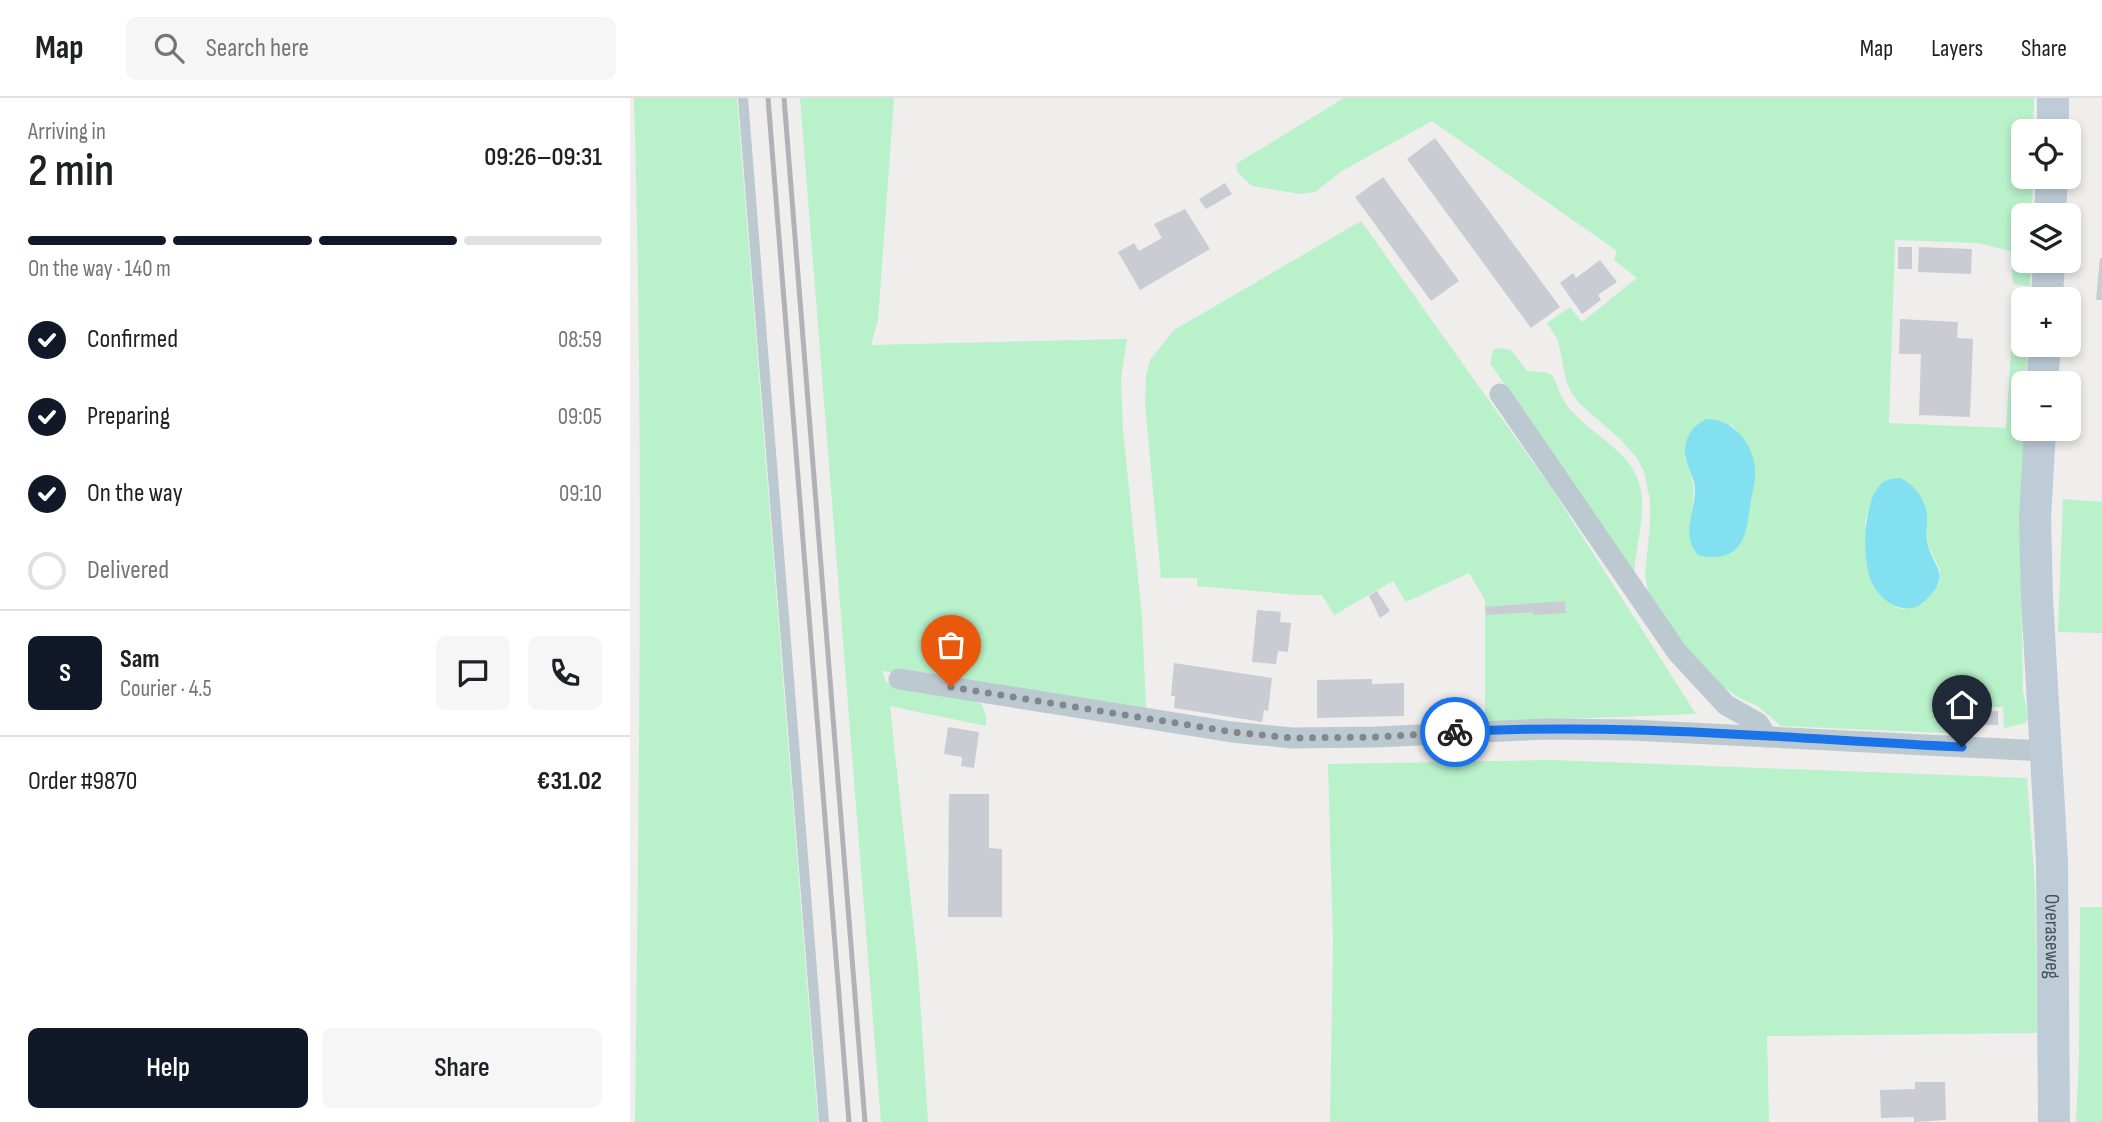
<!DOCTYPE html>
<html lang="en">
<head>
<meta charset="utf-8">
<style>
	body { margin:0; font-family:"Sofia Sans Condensed",sans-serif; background:#f6f6f6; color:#202124; height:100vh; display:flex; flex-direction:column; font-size:26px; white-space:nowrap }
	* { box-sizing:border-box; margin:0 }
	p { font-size:23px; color:#757577 }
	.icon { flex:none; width:38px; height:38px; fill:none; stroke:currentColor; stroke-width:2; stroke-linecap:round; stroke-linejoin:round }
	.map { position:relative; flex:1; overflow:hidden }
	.side { display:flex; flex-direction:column; background:#fff; width:630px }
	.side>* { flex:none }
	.tools { position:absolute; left:1381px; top:21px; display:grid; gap:14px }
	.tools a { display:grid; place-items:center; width:70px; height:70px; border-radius:10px; background:#fff; box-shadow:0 4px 10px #0003; font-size:35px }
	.pin { position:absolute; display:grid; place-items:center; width:60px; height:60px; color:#fff; margin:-72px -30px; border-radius:50% 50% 50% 0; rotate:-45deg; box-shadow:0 0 7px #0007 }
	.pin .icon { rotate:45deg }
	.courier { position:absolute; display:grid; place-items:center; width:70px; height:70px; margin:-35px; border:5px solid #1a73e8; border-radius:50%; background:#fff; color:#222; box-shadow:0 2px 9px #0007 }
	.overview em { font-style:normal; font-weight:600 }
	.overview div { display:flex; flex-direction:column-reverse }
	.overview { display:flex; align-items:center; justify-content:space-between; height:119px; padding:0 28px }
	h1 { font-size:46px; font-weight:600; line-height:52px }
	.bar { display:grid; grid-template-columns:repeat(4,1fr); gap:10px 7px; align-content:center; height:84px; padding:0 28px }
	.bar i { height:9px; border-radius:5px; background:#e0e0e0 }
	.bar .on { background:#111827 }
	.bar p { grid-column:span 4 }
	.line { display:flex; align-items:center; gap:18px; padding:0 28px; border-top:2px solid #e0e0e0 }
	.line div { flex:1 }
	.round { display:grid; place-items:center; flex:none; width:74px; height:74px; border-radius:10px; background:#f6f6f6 }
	ol { padding:0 28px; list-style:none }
	li { display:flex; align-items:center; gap:21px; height:77px }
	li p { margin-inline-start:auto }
	li .icon { padding:7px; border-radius:50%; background:#111827; color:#fff; stroke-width:4 }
	li:last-child { color:#757577 }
	li i { width:38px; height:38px; border:4px solid #e0e0e0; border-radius:50% }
	.button { display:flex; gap:14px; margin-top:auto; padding:14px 28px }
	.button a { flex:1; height:80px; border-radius:10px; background:#111827; color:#fff; font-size:28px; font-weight:600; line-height:80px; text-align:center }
	.button a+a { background:#f6f6f6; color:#202124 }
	header { display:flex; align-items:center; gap:42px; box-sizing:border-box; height:98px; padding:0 35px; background:#fff; border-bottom:2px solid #e0e0e0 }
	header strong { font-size:33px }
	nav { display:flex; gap:38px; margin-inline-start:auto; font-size:24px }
	.search { width:490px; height:63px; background:#f6f6f6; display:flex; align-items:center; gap:18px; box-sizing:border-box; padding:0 24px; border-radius:10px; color:#757577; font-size:26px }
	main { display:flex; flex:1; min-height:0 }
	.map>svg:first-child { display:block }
</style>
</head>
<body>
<header>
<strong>Map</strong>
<div class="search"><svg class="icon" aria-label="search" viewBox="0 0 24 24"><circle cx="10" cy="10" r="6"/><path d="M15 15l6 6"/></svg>Search here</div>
<nav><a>Map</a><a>Layers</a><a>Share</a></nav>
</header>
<main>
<section class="side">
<div class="overview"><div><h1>2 min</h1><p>Arriving in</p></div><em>09:26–09:31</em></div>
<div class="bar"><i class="on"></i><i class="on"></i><i class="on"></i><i></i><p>On the way · 140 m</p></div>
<ol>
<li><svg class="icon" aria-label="check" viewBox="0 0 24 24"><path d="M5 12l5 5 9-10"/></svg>Confirmed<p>08:59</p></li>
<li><svg class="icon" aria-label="check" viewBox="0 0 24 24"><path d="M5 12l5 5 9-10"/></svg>Preparing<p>09:05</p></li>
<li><svg class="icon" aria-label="check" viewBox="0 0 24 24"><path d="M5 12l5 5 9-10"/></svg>On the way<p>09:10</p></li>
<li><i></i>Delivered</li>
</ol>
<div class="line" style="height:126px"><b class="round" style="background:#111827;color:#fff">S</b><div><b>Sam</b><p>Courier · 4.5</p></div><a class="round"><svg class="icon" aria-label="chat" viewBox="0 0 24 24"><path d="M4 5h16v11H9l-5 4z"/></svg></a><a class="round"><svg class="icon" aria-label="phone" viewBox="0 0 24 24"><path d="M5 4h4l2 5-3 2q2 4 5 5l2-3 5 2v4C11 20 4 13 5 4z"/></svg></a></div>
<div class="line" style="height:91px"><div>Order #9870</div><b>€31.02</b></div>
<div class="button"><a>Help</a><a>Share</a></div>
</section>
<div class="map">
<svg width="1472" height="1024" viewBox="0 0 1472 1024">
	<rect width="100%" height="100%" fill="#f0eded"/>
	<g fill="#b8f1ca" fill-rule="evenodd">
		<path d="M 4,0 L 107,0 L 188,1024 L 5,1024 C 9,683 14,341 4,0 Z"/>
		<path d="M 170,0 L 264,0 L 248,222 L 241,247 L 497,241 L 491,281 L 493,332 L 512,519 L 516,610 L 252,573 L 256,584 L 341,601 L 352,607 L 356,618 L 356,628 L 260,608 L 288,869 L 298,1024 L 251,1024 Z"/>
		<path d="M 714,0 L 1404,0 L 1403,33 L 1393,33 L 1393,79 L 1403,79 L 1402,117 L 1393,117 L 1393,163 L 1401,163 L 1400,188 L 1383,186 L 1380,153 L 1348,145 L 1265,142 L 1259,325 L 1376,330 L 1383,224 L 1393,225 L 1393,247 L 1397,247 L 1396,285 L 1393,285 L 1393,331 L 1395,331 L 1391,471 L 1393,593 L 1398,618 L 1396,625 L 1374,630 L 1373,609 L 1342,609 L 1341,636 L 1151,628 L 1129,609 L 1108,599 L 1081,581 L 1063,562 L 1018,494 L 1015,477 L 1020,427 L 1020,402 L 1014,373 L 1006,359 L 991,342 L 948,304 L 940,292 L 936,282 L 928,242 L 917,225 L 940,209 L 952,224 L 1007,180 L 984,162 L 987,153 L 802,23 L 712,73 L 685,94 L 670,96 L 622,88 L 608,75 L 606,66 ZM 1101,326 L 1115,342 L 1121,355 L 1059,435 C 1063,406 1068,388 1055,361 ZM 1243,399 L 1297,419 L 1296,442 L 1310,472 L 1309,486 L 1293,506 L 1272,511 L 1266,509 L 1243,488 L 1235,423 Z"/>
		<path d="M 731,123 L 922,391 L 1066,616 L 855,624 L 855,502 L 839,475 L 776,504 L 763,483 L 704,517 L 692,497 L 670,497 L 567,488 L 567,480 L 531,480 L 515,306 L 516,278 L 520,262 L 544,232 Z"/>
		<path d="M 867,250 L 881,252 L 897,273 L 915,274 L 922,277 C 927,286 930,297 936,306 C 961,340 1009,353 1012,400 C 1013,425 1006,451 1004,476 L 860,265 L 863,252 Z"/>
		<path d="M 1433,401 L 1472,404 L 1472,535 L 1428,534 Z"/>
		<path d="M 922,662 L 1397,680 L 1405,788 L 1407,935 L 1137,938 L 1139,1024 L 700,1024 L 703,843 L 698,666 Z"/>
		<path d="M 1450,809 L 1472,809 L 1472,1024 L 1446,1024 L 1449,958 Z"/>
	</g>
	<g fill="#82e0f1">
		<path d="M 1077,321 C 1104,322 1122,344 1125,370 C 1126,382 1122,396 1120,408 C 1118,421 1117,438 1108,449 C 1097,461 1082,460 1068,457 C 1051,436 1064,417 1065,393 C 1065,381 1059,373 1056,361 C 1052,344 1061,327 1077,321 Z"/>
		<path d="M 1270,380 C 1284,386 1296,402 1297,418 C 1298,426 1295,435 1297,444 C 1303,470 1322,475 1297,501 C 1280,520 1255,507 1244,489 C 1231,468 1232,404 1251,386 C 1256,381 1263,381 1270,380 Z"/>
	</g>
	<g fill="#c9ccd2">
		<path d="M 805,40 L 930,209 L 901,230 L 777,61 Z"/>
		<path d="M 753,79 L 829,183 L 801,203 L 725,99 Z"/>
		<path d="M 595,85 L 602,96 L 576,111 L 569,101 Z"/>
		<path d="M 555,111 L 580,151 L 510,192 L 488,154 L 504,145 L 509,153 L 532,140 L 524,126 Z"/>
		<rect x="1268" y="149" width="14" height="22"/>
		<path d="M 1289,149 L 1342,151 L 1341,176 L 1288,174 Z"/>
		<path d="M 1470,160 L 1472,160 L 1472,202 L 1466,202 Z"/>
		<path d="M 970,162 L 987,184 L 968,197 L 971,202 L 952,216 L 930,185 L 943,175 L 946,180 Z"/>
		<path d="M 1270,221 L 1328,224 L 1327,240 L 1343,241 L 1340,319 L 1289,317 L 1291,256 L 1269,256 Z"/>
		<path d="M 747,493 L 760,513 L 750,520 L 739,498 Z"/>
		<path d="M 935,503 L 936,515 L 903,517 L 903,514 L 856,517 L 855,509 Z"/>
		<path d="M 627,512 L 651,514 L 650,524 L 661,525 L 658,554 L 648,553 L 646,566 L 622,564 Z"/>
		<path d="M 544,565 L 642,580 L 638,613 L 634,612 L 632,624 L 544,610 L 545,598 L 541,598 Z"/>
		<path d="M 742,581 L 742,586 L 774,585 L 774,618 L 687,620 L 687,582 Z"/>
		<path d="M 1368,613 L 1368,627 L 1344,627 L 1344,614 Z"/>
		<path d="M 318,629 L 349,634 L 344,670 L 331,668 L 332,659 L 314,656 Z"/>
		<path d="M 319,696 L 359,696 L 359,750 L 372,751 L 372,819 L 318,819 Z"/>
		<path d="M 1285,984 L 1315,984 L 1316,1022 L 1284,1024 L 1284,1019 L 1251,1020 L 1250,992 L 1285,991 Z"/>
	</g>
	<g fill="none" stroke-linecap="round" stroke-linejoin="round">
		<path stroke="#bcc9d0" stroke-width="10" d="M 113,0 L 194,1024"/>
		<g stroke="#bcc9d0" stroke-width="21">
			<path d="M 870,296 L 1047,554 L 1096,607 L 1128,625 L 1137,639"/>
			<path d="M 269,581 L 602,634 L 662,640 L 746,639 L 916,631 L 1001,632 L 1416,653"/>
		</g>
		<g stroke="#beccd8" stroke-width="32">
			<path d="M 1423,33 L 1423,0"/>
			<path d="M 1420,117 L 1422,79"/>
			<path d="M 1417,201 L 1419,163"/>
			<path d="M 1412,285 L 1415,247"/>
			<path id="s1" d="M 1410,331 L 1405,420 L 1407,501 L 1422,763 L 1424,1024"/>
		</g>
		<g stroke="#afb3b8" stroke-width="5">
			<path d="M 138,0 L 219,1024"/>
			<path d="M 154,0 L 235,1024"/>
		</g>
	</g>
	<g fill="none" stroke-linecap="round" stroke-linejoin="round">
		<path stroke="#80888e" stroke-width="7" stroke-dasharray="0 12.6" d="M 321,589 L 602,634 L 662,640 L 746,639 L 825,634"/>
		<path stroke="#1a73e8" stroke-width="9" d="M 825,634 C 994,624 1164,641 1332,649"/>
	</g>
	<g text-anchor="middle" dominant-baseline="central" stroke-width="7" stroke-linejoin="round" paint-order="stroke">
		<g font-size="21" fill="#44525b" stroke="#fff">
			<text stroke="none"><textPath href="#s1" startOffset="508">Overaseweg</textPath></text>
		</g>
	</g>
</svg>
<div class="tools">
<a><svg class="icon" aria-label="locate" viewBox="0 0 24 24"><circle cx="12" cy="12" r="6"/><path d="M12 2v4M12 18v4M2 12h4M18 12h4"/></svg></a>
<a><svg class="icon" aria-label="layers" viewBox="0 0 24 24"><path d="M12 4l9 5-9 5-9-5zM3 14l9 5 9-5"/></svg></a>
<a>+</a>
<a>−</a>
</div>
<div class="pin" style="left:321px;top:589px;background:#ea580c"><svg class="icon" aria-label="bag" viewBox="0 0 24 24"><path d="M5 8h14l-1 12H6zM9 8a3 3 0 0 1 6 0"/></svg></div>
<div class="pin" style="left:1332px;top:649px;background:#1f2937"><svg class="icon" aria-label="home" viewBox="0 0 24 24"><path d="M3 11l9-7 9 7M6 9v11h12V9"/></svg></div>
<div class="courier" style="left:825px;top:634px"><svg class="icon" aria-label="bike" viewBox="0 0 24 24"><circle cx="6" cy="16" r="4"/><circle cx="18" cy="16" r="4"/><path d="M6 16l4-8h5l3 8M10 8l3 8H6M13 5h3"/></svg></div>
</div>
</main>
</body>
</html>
